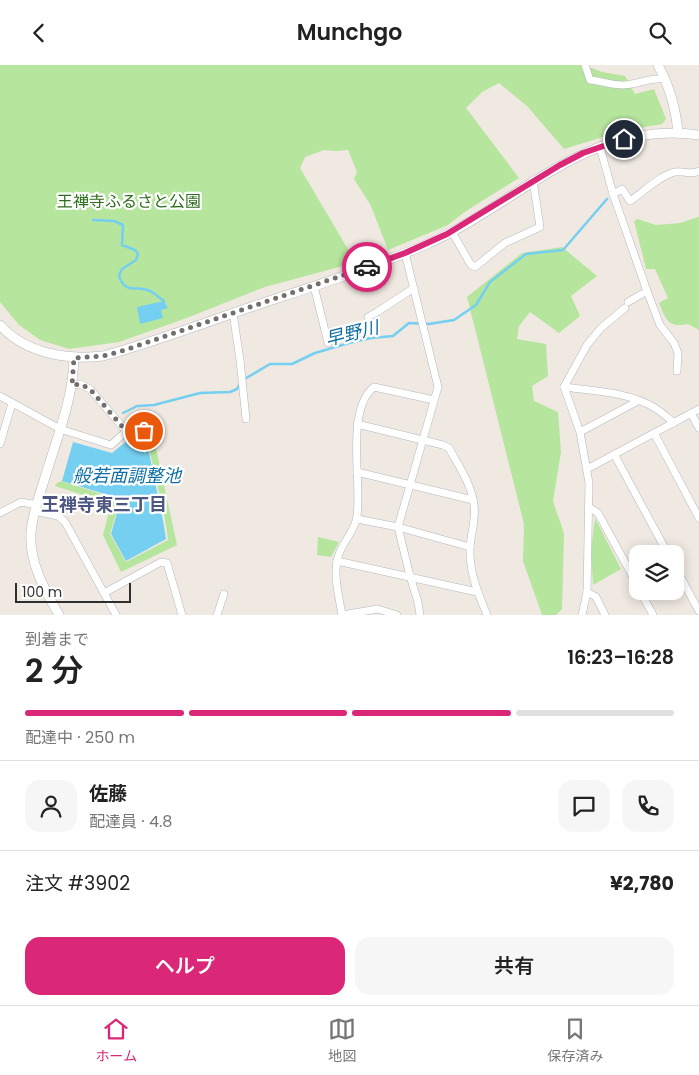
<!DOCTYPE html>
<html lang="ja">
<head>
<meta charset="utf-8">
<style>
	body { margin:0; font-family:Poppins,"Noto Sans JP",sans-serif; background:#f6f6f6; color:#222; height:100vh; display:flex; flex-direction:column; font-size:19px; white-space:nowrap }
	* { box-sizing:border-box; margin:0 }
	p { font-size:16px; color:#767676 }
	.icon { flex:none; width:28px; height:28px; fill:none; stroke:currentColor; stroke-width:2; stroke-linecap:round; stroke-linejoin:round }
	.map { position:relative; height:550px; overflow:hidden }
	.side { display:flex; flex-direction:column; background:#fff; flex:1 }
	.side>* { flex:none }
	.tools { position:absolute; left:629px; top:480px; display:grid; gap:10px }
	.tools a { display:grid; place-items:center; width:55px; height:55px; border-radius:10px; background:#fff; box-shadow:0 2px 12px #0003; font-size:25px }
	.scale { position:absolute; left:15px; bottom:12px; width:116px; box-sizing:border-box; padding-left:5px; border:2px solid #2e2e2e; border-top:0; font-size:14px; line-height:18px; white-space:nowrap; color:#2e2e2e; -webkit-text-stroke:4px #fff; paint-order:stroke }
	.pin { position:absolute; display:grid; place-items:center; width:42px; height:42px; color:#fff; margin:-21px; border:2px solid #fff; border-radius:50%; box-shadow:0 1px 5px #0007 }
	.courier { position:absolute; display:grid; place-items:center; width:50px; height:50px; margin:-25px; border:4px solid #db2777; border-radius:50%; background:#fff; color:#222; box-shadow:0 1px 6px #0007 }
	.headline em { font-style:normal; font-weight:600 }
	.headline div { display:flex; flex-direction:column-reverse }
	.headline { display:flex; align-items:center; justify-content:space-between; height:85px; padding:0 25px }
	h1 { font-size:32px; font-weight:600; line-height:38px }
	.bar { display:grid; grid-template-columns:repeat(4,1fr); gap:8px 5px; align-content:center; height:60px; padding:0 25px }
	.bar i { height:6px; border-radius:4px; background:#e0e0e0 }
	.bar .on { background:#db2777 }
	.bar p { grid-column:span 4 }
	.line { display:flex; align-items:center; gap:12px; padding:0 25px; border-top:1px solid #e0e0e0 }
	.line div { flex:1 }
	.round { display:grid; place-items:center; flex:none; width:52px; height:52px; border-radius:15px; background:#f6f6f6 }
	.action { display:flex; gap:10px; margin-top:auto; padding:10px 25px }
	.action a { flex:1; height:58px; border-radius:15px; background:#db2777; color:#fff; font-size:20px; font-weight:600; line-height:58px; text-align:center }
	.action a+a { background:#f6f6f6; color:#222 }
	header { display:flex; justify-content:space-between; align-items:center; height:65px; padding:0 25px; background:#fff; font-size:22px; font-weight:600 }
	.tabs { display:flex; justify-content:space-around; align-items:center; height:70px; border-top:1px solid #e0e0e0; background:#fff; font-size:14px; color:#767676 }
	.tabs a { display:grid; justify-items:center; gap:2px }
	.tabs .on { color:#db2777 }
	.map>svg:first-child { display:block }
</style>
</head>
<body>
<header><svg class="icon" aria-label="back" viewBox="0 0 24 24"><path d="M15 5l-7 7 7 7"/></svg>Munchgo<svg class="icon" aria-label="search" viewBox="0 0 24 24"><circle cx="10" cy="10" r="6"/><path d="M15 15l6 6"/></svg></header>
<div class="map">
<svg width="699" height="550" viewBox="0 0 699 550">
	<rect width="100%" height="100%" fill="#efe9e1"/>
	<g fill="#b6e59e">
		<path d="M 0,0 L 584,0 L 602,7 L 625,11 L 635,29 L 654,24 L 666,54 L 662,59 L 622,66 L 564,84 L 527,41 L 499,18 L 482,27 L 466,43 L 519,113 L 466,146 L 448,160 L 388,185 L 371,141 L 354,114 L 357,107 L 348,85 L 336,86 L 324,85 L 305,92 L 300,103 L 349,186 L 350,199 L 265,222 L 184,254 L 119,277 L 69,284 L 40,275 L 19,260 L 0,237 Z"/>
		<path d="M 698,152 L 699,152 L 699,265 L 688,259 C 668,263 666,255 659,238 L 668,233 L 655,204 L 646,204 L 634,156 L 637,154 L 656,160 L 680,158 Z"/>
		<path d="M 562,182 L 597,211 L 571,231 L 580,251 L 559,268 L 530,247 L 519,261 L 517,274 L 546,279 L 548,311 L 532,321 L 534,336 L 558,347 L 561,387 L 553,436 L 564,468 L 562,544 L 556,550 L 542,550 L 523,496 L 524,459 L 467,232 L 522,188 Z"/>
		<path d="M 152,365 L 177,480 L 121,507 L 103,470 L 111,439 L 55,421 L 56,419 L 61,416 L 120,435 L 110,469 L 126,497 L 168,475 C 164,439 151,403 147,367 Z"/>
		<path d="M 595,453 L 621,504 L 593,520 L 591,484 Z"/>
		<path d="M 318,472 L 339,477 L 331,492 L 317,490 Z"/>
	</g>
	<g fill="#75cff0">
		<path d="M 164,236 L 168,243 L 161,245 L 163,253 L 140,259 L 137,242 Z"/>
		<path d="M 146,365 C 150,402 161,438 166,474 L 126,496 L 111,469 L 121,434 L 62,416 L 73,377 L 112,388 L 134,370 L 138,371 L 145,390 L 143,368 Z"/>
	</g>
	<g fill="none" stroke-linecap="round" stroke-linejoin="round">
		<g stroke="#75cff0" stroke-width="2.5">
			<path d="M 93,155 L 114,156 L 123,160 L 122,180 L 135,185 L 138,189 L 136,195 L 122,204 L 119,210 C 124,230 137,220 150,226 C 155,228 159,233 164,236"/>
			<path d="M 243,315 L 270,299 L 292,299 L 315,288 L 349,278 L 371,273 L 393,271 L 409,258 L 429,259 L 454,255 L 476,240 L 490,217 L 526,189 L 563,185 L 607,134"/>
			<path d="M 123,348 L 137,341 L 154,340 L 200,328 L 230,327 L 237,324 L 240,319"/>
		</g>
		<defs>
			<g id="minor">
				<path d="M 585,0 L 590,15 C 601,16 611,20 622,20 C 637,20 650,12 665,14"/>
				<path d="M 600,82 L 613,129 L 647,226 L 660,260 L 674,278 L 678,288 L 677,306"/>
				<path d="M 613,129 L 622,124 L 630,136 C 642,128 662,109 675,107 C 684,105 690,111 699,106"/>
				<path d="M 452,167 L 471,200 L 475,202 L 505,178 L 540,162 L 533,115"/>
				<path d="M 405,188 L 438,322 L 398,462 L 410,511 L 418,537 L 420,550"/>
				<path d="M 314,221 L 328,278"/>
				<path d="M 628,237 L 647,226"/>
				<path d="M 233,248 L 240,295 L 246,354"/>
				<path d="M 368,252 L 377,247 L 414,223"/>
				<path d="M 72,320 L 80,319 L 90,324 L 126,366"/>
				<path d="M 564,322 C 594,326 629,327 655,343 C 662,347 668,353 674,358"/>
				<path d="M 0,331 L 60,364 L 111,380 L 130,363 L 144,366"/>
				<path d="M 691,348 L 699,363"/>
				<path d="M 357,359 L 443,380 L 449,383 C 458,400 472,420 474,440 C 476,455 471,468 470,482 C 469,507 478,528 487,550"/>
				<path d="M 580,367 L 638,336"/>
				<path d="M 654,368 L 699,453"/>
				<path d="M 0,379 L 12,338"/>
				<path d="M 614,389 L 668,489"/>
				<path d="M 587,404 L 699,344"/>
				<path d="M 357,407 L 473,435"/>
				<path d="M 590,443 L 598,448 L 638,521"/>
				<path d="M 35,446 L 58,451 L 65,457 L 116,550"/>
				<path d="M 0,448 L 21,437 L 37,440"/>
				<path d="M 357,454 L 398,462 L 470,482"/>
				<path d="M 337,496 L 477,527"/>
				<path d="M 675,502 L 699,546"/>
				<path d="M 640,526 L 653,550"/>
				<path d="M 587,527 L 596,532 L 605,550"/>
				<path d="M 104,528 L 161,497 L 167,498 L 182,550"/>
				<path d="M 217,550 L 224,529"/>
				<path d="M 342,550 C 339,531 332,508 339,489 C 343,477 356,464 357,451 C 362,417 345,345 374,322 L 434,335"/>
				<path d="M 342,550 L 378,544 L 397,550"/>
				<path d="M 582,550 L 587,527 L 589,418 L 580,367 L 564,322 L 587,280 L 601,263 L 625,243"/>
			</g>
			<g id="tertiary">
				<path d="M 658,0 C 669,20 676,45 678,68"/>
				<path d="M 0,260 C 26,289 67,295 103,291 C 154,277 204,258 254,241 C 311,222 369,204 425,180 C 517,140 589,53 699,70"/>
				<path d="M 59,550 C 45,525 29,498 31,468 C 32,451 38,435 43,419 C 55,378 73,336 74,293"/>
			</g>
		</defs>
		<use href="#minor" stroke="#b4b7c1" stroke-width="8"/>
		<use href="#tertiary" stroke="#b4b7c1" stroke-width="10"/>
		<use href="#minor" stroke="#fff" stroke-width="7"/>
		<use href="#tertiary" stroke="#fff" stroke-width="9"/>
	</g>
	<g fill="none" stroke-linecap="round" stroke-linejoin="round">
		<path stroke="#726f6d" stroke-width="5" stroke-dasharray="0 9" d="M 144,366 L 130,362 L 126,366 L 90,324 L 80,319 L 72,320 L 74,293 L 103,291 L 119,287 L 367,202"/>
		<path stroke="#db2777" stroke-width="6" d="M 367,202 L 405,188 L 447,169 L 560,100 L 583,88 L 624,74"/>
	</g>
	<g text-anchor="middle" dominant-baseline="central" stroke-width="4.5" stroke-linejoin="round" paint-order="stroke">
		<g font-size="16" fill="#2c6e1b" stroke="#fff">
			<text x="129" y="136">王禅寺ふるさと公園</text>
		</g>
		<g font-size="18" font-style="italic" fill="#0d6fa3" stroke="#fff">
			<text transform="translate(352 268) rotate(-14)">早野川</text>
			<text x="127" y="410">般若面調整池</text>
		</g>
		<g font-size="18" font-weight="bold" fill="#4d5680" stroke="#fff">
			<text x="104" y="439">王禅寺東三丁目</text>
		</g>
	</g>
</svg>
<div class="tools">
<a><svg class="icon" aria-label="layers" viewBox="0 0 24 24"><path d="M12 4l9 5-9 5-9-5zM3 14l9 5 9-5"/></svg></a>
</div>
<div class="scale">100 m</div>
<div class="pin" style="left:144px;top:366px;background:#ea580c"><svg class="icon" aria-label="bag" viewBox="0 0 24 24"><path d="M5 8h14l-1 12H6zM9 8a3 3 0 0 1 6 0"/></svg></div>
<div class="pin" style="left:624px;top:74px;background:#1f2937"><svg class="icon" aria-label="home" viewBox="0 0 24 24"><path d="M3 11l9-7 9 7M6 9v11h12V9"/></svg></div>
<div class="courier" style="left:367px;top:202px"><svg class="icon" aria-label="car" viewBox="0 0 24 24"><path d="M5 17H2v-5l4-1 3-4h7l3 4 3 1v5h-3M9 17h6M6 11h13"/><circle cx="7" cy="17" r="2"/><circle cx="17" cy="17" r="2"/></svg></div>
</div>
<section class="side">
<div class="headline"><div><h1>2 分</h1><p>到着まで</p></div><em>16:23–16:28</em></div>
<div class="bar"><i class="on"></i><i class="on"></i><i class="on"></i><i></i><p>配達中 · 250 m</p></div>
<div class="line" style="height:90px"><a class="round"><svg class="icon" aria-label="person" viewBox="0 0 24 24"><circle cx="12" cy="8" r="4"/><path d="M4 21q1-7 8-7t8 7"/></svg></a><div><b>佐藤</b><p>配達員 · 4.8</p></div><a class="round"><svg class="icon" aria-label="chat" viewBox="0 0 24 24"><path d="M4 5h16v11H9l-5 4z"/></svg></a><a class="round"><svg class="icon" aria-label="phone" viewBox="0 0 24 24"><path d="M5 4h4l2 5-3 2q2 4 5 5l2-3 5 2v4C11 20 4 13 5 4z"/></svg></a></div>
<div class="line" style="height:65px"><div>注文 #3902</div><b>¥2,780</b></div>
<div class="action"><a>ヘルプ</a><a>共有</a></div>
</section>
<nav class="tabs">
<a class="on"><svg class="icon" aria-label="home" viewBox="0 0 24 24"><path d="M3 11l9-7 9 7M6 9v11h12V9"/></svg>ホーム</a>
<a><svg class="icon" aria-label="map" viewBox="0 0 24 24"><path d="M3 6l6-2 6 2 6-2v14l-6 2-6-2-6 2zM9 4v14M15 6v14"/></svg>地図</a>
<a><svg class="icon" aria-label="saved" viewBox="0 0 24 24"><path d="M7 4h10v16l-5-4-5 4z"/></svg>保存済み</a>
</nav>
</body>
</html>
